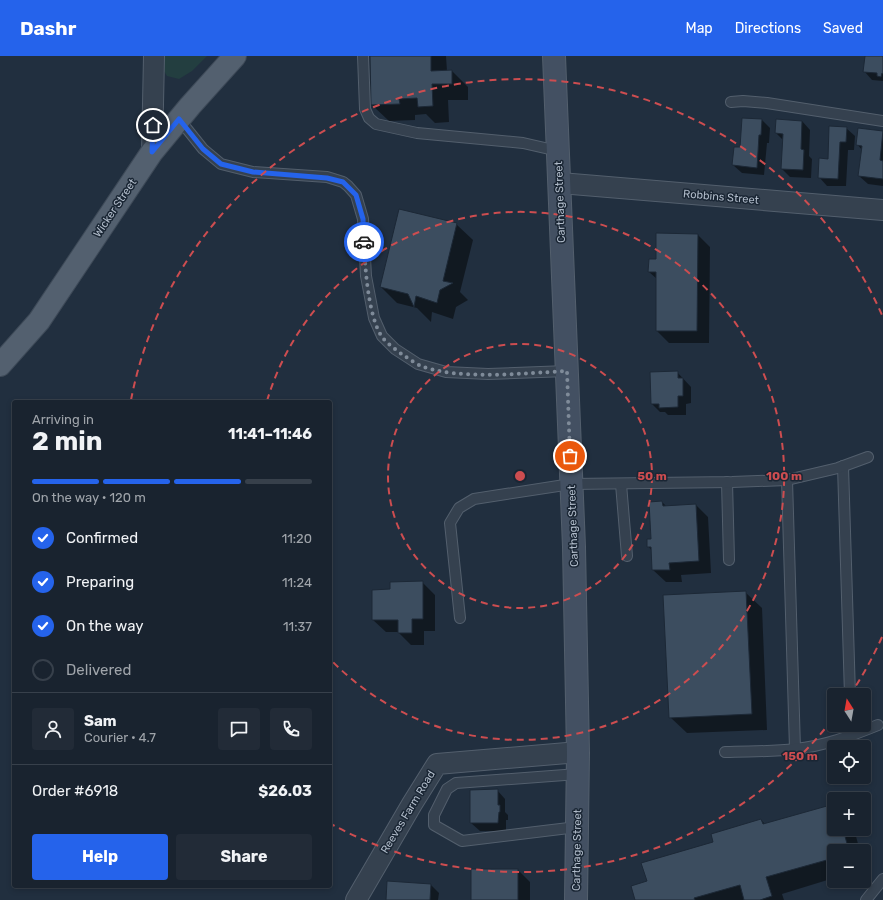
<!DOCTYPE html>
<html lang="en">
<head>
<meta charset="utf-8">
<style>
	body { margin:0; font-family:Rubik,sans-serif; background:#222b37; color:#f1f3f6; height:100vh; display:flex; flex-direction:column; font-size:15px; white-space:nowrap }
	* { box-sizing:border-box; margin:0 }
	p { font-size:13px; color:#9fa4aa }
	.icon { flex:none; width:22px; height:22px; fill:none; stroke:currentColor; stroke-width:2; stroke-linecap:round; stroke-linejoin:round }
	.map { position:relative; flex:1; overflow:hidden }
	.side { position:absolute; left:12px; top:344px; width:320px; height:488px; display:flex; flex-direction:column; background:#19232f; border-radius:4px; box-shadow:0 2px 6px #0003,0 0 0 1px #37404b }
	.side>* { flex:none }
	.needle { width:26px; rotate:349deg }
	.controls { position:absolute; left:827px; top:632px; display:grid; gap:8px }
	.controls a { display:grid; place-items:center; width:44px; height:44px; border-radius:4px; background:#19232f; box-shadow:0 2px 6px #0003,0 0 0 1px #37404b; font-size:20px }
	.pin { position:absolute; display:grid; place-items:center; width:34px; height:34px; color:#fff; margin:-17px; border:2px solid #fff; border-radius:50%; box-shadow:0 1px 4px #0007 }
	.courier { position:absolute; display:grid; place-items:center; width:40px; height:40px; margin:-20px; border:3px solid #2563eb; border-radius:50%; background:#fff; color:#222; box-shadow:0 1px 5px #0007 }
	.overview em { font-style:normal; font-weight:700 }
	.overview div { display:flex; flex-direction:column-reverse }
	.overview { display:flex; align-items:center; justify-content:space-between; height:68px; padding:0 20px }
	h1 { font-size:26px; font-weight:700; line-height:30px }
	.bar { display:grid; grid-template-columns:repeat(4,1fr); gap:6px 4px; align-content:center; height:48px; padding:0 20px }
	.bar i { height:5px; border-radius:3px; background:#37404b }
	.bar .selected { background:#2563eb }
	.bar p { grid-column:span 4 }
	.line { display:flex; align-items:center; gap:10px; padding:0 20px; border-top:1px solid #37404b }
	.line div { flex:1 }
	.round { display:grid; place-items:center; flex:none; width:42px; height:42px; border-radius:4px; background:#222b37 }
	ol { padding:0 20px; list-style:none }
	li { display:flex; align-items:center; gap:12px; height:44px }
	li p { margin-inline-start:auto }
	li .icon { padding:4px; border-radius:50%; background:#2563eb; color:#fff; stroke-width:4 }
	li:last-child { color:#9fa4aa }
	li i { width:22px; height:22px; border:2px solid #37404b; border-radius:50% }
	.action { display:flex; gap:8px; margin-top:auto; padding:8px 20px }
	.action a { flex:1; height:46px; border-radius:4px; background:#2563eb; color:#fff; font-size:16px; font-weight:700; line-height:46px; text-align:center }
	.action a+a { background:#222b37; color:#f1f3f6 }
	header { display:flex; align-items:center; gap:24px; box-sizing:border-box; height:56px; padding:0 20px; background:#2563eb; color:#fff }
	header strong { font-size:19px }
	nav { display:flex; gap:22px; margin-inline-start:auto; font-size:14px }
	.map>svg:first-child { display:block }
</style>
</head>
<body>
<header>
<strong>Dashr</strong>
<nav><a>Map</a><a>Directions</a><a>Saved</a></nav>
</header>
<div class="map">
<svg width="883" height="844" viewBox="0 0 883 844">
	<rect width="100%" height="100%" fill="#212f3f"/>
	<path fill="#233e40" d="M 162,0 L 207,0 L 192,15 L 179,23 L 167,20 L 162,12 Z"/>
	<g fill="#0007">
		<path d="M 371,0 L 446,0 L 447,15 L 452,15 L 468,31 L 468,44 L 448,44 L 449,66 L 435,67 L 426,58 L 415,59 L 415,64 L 389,65 L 372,49 Z"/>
		<path d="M 866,0 L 883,0 L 883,25 L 872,24 L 864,15 Z"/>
		<path d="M 762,64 L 770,72 L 769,87 L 767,87 L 764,119 L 742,117 L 733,109 L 741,92 Z"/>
		<path d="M 802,65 L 810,74 L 809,100 L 812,103 L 811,122 L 790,121 L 782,113 L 783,84 L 776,77 Z"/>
		<path d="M 846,72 L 855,80 L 854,94 L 848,94 L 846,130 L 827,130 L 819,121 Z"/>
		<path d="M 883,76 L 883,130 L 868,128 L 859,120 L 862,94 L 857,88 Z"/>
		<path d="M 456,168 L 473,184 L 460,236 L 468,244 L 456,251 L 453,263 L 432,256 L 431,266 L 417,252 L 397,247 L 381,231 Z"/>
		<path d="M 698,179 L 710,191 L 709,287 L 669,287 L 657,275 L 657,223 L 649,216 L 657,204 Z"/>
		<path d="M 677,316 L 691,331 L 691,347 L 686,348 L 686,359 L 668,359 L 665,356 L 660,356 L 652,348 Z"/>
		<path d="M 662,446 L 666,450 L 696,449 L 708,461 L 711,517 L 681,519 L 682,526 L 666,526 L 653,514 L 652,495 L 648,490 L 652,484 Z"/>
		<path d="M 422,526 L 435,539 L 435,575 L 424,575 L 424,589 L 411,589 L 398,576 L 386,576 L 373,564 L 391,534 Z"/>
		<path d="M 745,536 L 762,552 L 767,674 L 687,677 L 670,661 Z"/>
		<path d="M 497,734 L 505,743 L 505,756 L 508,759 L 508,764 L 506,764 L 506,775 L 480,775 L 471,767 Z"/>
		<path d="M 834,749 L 834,773 L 854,773 L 860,795 L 834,795 L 834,822 L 782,838 L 784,844 L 636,844 L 648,826 L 714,786 L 761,764 L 766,769 Z"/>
		<path d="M 518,814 L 530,826 L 530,844 L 472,844 Z"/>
		<path d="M 431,829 L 439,837 L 438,844 L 387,844 Z"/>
	</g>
	<g fill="#3c4d5f" stroke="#1c2836">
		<path d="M 370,0 L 431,0 L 431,15 L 452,14 L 452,28 L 432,28 L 433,50 L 418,51 L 417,42 L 399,43 L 400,48 L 371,49 Z"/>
		<path d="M 865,0 L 883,0 L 883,18 L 882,17 L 881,21 L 877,20 L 877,17 L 863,16 Z"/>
		<path d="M 742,62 L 762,63 L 761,79 L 759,79 L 757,112 L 732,109 L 734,91 L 740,91 Z"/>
		<path d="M 776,63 L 802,65 L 801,93 L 804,94 L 803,114 L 781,113 L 783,78 L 775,77 Z"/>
		<path d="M 829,70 L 847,71 L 846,86 L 840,86 L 838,123 L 818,122 L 819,102 L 828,103 Z"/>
		<path d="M 858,72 L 883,75 L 880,104 L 883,105 L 883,123 L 858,120 L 862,90 L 856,89 Z"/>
		<path d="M 399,153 L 457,167 L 443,225 L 453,227 L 440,234 L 437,247 L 416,240 L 414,251 L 408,238 L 380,231 Z"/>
		<path d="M 656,177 L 698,178 L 697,275 L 656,275 L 656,216 L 648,216 L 649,203 L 656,203 Z"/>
		<path d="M 678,315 L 678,322 L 683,322 L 683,340 L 678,340 L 678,351 L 659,352 L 659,348 L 651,348 L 650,316 Z"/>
		<path d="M 662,445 L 663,450 L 696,448 L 699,505 L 669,507 L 670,514 L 652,514 L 651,491 L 647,491 L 647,483 L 651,483 L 649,446 Z"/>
		<path d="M 423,525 L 423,563 L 412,563 L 412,577 L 398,577 L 398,564 L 372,564 L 372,534 L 390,533 L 390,526 Z"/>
		<path d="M 746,535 L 752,658 L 669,662 L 663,539 Z"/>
		<path d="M 498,733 L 498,749 L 500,749 L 500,756 L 499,756 L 498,767 L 470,767 L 470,734 Z"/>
		<path d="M 834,748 L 834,773 L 843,773 L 849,795 L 834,795 L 834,802 L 766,821 L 772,840 L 760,844 L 744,844 L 740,829 L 694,842 L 695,844 L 635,844 L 631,830 L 647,825 L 641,807 L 713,786 L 711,778 L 761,763 L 763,768 Z"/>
		<rect x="471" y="813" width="47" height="31"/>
		<path d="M 387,825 L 431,828 L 430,844 L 386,844 Z"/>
	</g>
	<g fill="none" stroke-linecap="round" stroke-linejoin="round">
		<defs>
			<g id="lane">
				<path d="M 363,0 L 365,53 L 369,62 L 376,68 L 417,77 L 523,87 L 558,95"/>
				<path d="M 731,46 L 743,45 L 767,47 L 883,65"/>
				<path d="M 179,63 L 203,93 L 221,108 L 253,116 L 327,121 L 343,126 L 348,130 L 356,139 L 363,163 L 366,220 L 374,262 L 382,280 L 395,293 L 418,308 L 446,316 L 488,318 L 567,315"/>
				<path d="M 843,410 L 850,639"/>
				<path d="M 787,424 L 795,693"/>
				<path d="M 727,426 L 729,504"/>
				<path d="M 621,428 L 627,500"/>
				<path d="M 460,562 L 450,467 L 459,452 L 474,443 L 571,428 L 732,426 L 787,424 L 838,412 L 868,401"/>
				<path d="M 725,696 C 748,695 772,696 795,693 C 824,690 851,680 878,669"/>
				<path d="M 577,771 L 462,785 L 434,769 L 434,759 L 447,733 L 456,727 L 578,718"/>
				<path d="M 866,844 L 883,823"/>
			</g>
			<g id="street">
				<path d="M 152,96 L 154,0"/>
				<path d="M 560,127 L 883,154"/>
				<path d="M 356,844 L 412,748 L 437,708 L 567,697 L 578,697"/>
			</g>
			<path id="secondary" d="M 554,0 L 574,491 L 578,697 L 576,844"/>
			<path id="primary" d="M 0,309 L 39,265 L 152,96 L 190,50 L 235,0"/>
		</defs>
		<use href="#lane" stroke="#535f6d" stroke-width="12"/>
		<use href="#street" stroke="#535f6d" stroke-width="22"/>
		<use href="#secondary" stroke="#535f6d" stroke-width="24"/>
		<use href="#primary" stroke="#3e4a58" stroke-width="24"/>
		<use href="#lane" stroke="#35414f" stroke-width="10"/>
		<use href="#street" stroke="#35414f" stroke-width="20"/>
		<use href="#secondary" stroke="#435062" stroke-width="22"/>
		<use href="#primary" stroke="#53606f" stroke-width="22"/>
	</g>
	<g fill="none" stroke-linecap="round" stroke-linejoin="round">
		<path stroke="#7f8b99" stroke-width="4" stroke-dasharray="0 7.2" d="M 364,186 C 365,211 368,260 382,281 C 388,288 396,294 403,299 C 408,302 413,306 419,309 C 457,325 525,317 567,315 L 570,400"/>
		<path stroke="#2563eb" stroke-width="5" d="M 153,69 L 152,96 L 179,63 L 203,93 L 221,108 L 253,116 L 327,122 L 343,126 L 356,139 L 363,163 L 364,186"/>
	</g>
	<g fill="none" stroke="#cd4d50" stroke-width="2" stroke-dasharray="7 5">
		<circle cx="520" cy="420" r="132"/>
		<path d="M267 345A264 264 0 1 1 330 603"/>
		<path d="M882 581A396 396 0 0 1 850 639M832 664A396 396 0 0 1 331 768M131 344A396 396 0 0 1 882 259"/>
	</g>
	<g text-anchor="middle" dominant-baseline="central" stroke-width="3" stroke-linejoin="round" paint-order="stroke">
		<g font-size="11" fill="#b1bcca" stroke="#1a2634">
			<text transform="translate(721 141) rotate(5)">Robbins Street</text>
			<text transform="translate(560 146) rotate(-92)">Carthage Street</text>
			<text transform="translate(115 152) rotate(-56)">Wicker Street</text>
			<text transform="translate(573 470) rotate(-92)">Carthage Street</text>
			<text transform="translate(408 756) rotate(-59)">Reeves Farm Road</text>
			<text transform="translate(577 794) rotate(-89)">Carthage Street</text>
		</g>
	</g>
	<circle cx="520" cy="420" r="6" fill="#cd4d50" stroke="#1a2634" stroke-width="2"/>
	<g font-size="12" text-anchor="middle" font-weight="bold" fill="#cd4d50" stroke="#1a2634" stroke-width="3" stroke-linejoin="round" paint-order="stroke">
		<text x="652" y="424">50 m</text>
		<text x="784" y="424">100 m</text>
		<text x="800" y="704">150 m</text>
	</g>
</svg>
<div class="controls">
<a><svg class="needle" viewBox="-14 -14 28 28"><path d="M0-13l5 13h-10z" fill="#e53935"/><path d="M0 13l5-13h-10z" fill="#9fa4aa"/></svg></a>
<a><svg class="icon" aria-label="locate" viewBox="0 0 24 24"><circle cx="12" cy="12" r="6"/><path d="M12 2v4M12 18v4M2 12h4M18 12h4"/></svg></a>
<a>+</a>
<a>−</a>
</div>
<div class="pin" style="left:570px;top:400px;background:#ea580c"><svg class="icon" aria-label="bag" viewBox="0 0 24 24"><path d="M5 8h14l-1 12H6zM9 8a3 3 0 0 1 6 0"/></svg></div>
<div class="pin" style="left:153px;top:69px;background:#1f2937"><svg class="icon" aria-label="home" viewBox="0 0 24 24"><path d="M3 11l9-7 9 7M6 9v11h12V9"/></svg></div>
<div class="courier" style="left:364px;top:186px"><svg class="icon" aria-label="car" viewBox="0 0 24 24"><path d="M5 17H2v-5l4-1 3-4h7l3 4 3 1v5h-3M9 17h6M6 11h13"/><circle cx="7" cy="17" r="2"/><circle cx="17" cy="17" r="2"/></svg></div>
<section class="side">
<div class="overview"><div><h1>2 min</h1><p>Arriving in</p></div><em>11:41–11:46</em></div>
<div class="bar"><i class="selected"></i><i class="selected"></i><i class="selected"></i><i></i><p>On the way · 120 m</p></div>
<ol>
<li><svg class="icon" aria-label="check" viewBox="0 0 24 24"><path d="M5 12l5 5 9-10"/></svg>Confirmed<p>11:20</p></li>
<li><svg class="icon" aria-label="check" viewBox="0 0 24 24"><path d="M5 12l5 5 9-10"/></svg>Preparing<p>11:24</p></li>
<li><svg class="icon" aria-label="check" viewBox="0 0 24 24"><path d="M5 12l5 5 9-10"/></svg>On the way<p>11:37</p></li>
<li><i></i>Delivered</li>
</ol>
<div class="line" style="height:72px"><a class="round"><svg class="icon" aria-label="person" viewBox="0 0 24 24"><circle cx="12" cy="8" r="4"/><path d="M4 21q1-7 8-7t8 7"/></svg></a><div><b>Sam</b><p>Courier · 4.7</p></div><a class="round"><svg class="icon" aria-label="chat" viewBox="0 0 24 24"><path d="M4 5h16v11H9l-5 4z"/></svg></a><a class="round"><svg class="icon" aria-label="phone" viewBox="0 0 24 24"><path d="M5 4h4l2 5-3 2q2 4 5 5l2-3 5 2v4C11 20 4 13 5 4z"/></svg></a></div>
<div class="line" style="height:52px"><div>Order #6918</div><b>$26.03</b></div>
<div class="action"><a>Help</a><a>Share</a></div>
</section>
</div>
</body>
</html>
